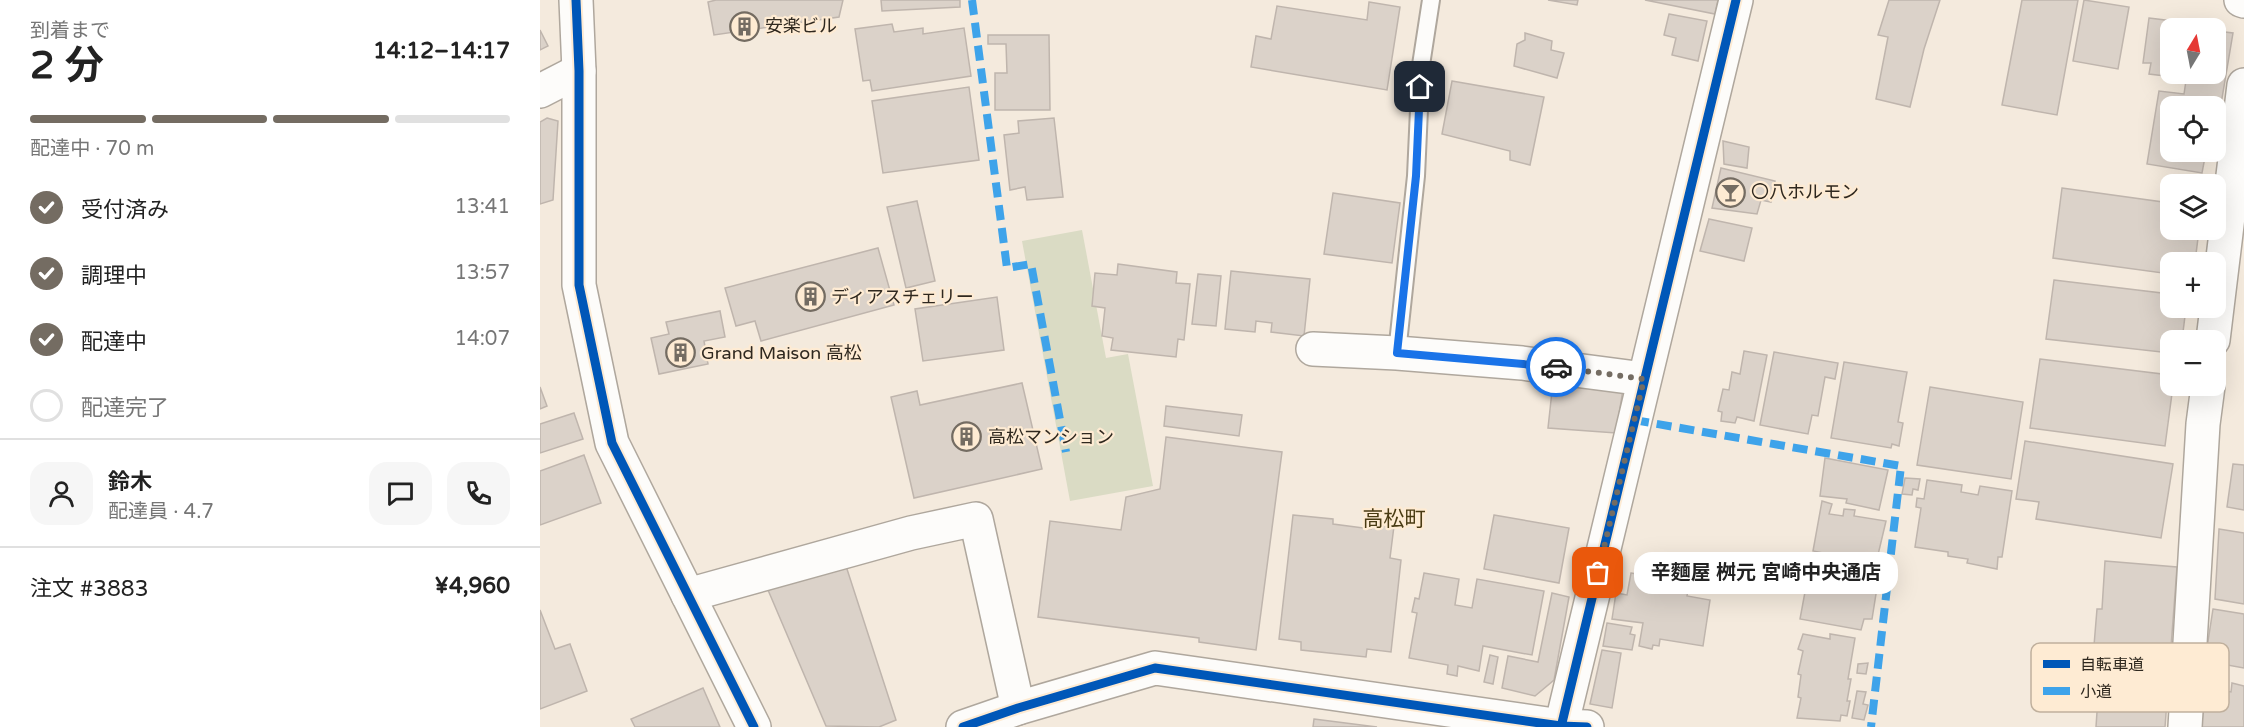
<!DOCTYPE html>
<html lang="ja">
<head>
<meta charset="utf-8">
<style>
	body { margin:0; font-family:"Varela Round","Noto Sans JP",sans-serif; background:#f6f6f6; color:#222; height:100vh; display:flex; flex-direction:column; font-size:22px; white-space:nowrap }
	* { box-sizing:border-box; margin:0 }
	p { font-size:20px; color:#767676 }
	.icon { flex:none; width:33px; height:33px; fill:none; stroke:currentColor; stroke-width:2; stroke-linecap:round; stroke-linejoin:round }
	.map { position:relative; flex:1; overflow:hidden }
	.side { display:flex; flex-direction:column; background:#fff; width:540px }
	.side>* { flex:none }
	.needle { width:39px; rotate:10deg }
	.fabs { position:absolute; left:1620px; top:18px; display:grid; gap:12px }
	.fabs a { display:grid; place-items:center; width:66px; height:66px; border-radius:12px; background:#fff; box-shadow:0 6px 24px #0002; font-size:30px }
	.pin { position:absolute; display:grid; place-items:center; width:51px; height:51px; color:#fff; margin:-26px; border-radius:12px; box-shadow:0 3px 9px #0006 }
	.courier { position:absolute; display:grid; place-items:center; width:60px; height:60px; margin:-30px; border:4px solid #1a73e8; border-radius:50%; background:#fff; color:#222; box-shadow:0 2px 8px #0007 }
	.bubble { position:absolute; height:42px; border-radius:18px; background:#fff; box-shadow:0 6px 24px #0002; font-size:20px; font-weight:700; line-height:42px; text-align:center }
	.head em { font-style:normal; font-weight:700 }
	.head div { display:flex; flex-direction:column-reverse }
	.head { display:flex; align-items:center; justify-content:space-between; height:102px; padding:0 30px }
	h1 { font-size:39px; font-weight:700; line-height:45px }
	.bar { display:grid; grid-template-columns:repeat(4,1fr); gap:9px 6px; align-content:center; height:72px; padding:0 30px }
	.bar i { height:8px; border-radius:4px; background:#e0e0e0 }
	.bar .selected { background:#746c62 }
	.bar p { grid-column:span 4 }
	.line { display:flex; align-items:center; gap:15px; padding:0 30px; border-top:2px solid #e0e0e0 }
	.line div { flex:1 }
	.round { display:grid; place-items:center; flex:none; width:63px; height:63px; border-radius:18px; background:#f6f6f6 }
	ol { padding:0 30px; list-style:none }
	li { display:flex; align-items:center; gap:18px; height:66px }
	li p { margin-inline-start:auto }
	li .icon { padding:6px; border-radius:50%; background:#746c62; color:#fff; stroke-width:4 }
	li:last-child { color:#767676 }
	li i { width:33px; height:33px; border:3px solid #e0e0e0; border-radius:50% }
	main { display:flex; flex:1; min-height:0 }
	.map>svg:first-child { display:block }
</style>
</head>
<body>
<main>
<section class="side">
<div class="head"><div><h1>2 分</h1><p>到着まで</p></div><em>14:12–14:17</em></div>
<div class="bar"><i class="selected"></i><i class="selected"></i><i class="selected"></i><i></i><p>配達中 · 70 m</p></div>
<ol>
<li><svg class="icon" aria-label="check" viewBox="0 0 24 24"><path d="M5 12l5 5 9-10"/></svg>受付済み<p>13:41</p></li>
<li><svg class="icon" aria-label="check" viewBox="0 0 24 24"><path d="M5 12l5 5 9-10"/></svg>調理中<p>13:57</p></li>
<li><svg class="icon" aria-label="check" viewBox="0 0 24 24"><path d="M5 12l5 5 9-10"/></svg>配達中<p>14:07</p></li>
<li><i></i>配達完了</li>
</ol>
<div class="line" style="height:108px"><a class="round"><svg class="icon" aria-label="person" viewBox="0 0 24 24"><circle cx="12" cy="8" r="4"/><path d="M4 21q1-7 8-7t8 7"/></svg></a><div><b>鈴木</b><p>配達員 · 4.7</p></div><a class="round"><svg class="icon" aria-label="chat" viewBox="0 0 24 24"><path d="M4 5h16v11H9l-5 4z"/></svg></a><a class="round"><svg class="icon" aria-label="phone" viewBox="0 0 24 24"><path d="M5 4h4l2 5-3 2q2 4 5 5l2-3 5 2v4C11 20 4 13 5 4z"/></svg></a></div>
<div class="line" style="height:78px"><div>注文 #3883</div><b>¥4,960</b></div>
</section>
<div class="map">
<svg width="1704" height="727" viewBox="0 0 1704 727">
	<rect width="100%" height="100%" fill="#f4eadd"/>
	<path fill="#dadbc4" d="M 542,230 L 566,358 L 588,354 L 613,486 L 530,501 L 482,241 Z"/>
	<g fill="#dbd2c9" stroke="#bfb5ad" stroke-width="1.5">
		<path d="M 176,0 L 303,0 L 299,17 L 174,35 L 168,2 Z"/>
		<path d="M 341,0 L 420,0 L 420,7 L 342,11 Z"/>
		<path d="M 1008,0 L 1038,0 L 1037,5 Z"/>
		<path d="M 1105,0 L 1178,0 L 1175,14 Z"/>
		<path d="M 1349,0 L 1400,0 L 1384,49 L 1370,107 L 1336,99 L 1348,37 L 1338,35 Z"/>
		<path d="M 1482,0 L 1538,0 L 1517,115 L 1462,105 Z"/>
		<path d="M 1544,0 L 1589,7 L 1578,69 L 1533,61 Z"/>
		<path d="M 829,2 L 860,7 L 847,90 L 711,67 L 716,36 L 731,39 L 737,6 L 827,20 Z"/>
		<path d="M 1129,14 L 1167,21 L 1158,61 L 1132,55 L 1136,38 L 1124,35 Z"/>
		<path d="M 1609,18 L 1633,21 L 1625,76 L 1609,74 L 1611,63 L 1603,63 Z"/>
		<path d="M 352,24 L 354,32 L 383,28 L 383,34 L 424,28 L 431,76 L 332,91 L 330,80 L 323,81 L 315,29 Z"/>
		<path d="M 0,30 L 8,46 L 0,50 Z"/>
		<path d="M 1676,31 L 1693,33 L 1680,110 L 1676,109 L 1676,106 L 1630,106 L 1630,152 L 1666,152 L 1662,173 L 1607,164 L 1619,91 L 1644,94 L 1647,74 L 1676,74 Z"/>
		<path d="M 985,33 L 1012,41 L 1011,50 L 1024,53 L 1017,78 L 974,66 L 977,44 L 985,40 Z"/>
		<path d="M 448,35 L 509,35 L 510,110 L 455,110 L 455,73 L 467,73 L 466,44 L 448,44 Z"/>
		<path d="M 912,81 L 1004,97 L 990,165 L 970,160 L 970,151 L 902,134 Z"/>
		<path d="M 429,87 L 439,160 L 343,173 L 332,101 Z"/>
		<path d="M 7,118 L 18,121 L 13,200 L 0,204 L 0,122 Z"/>
		<path d="M 514,118 L 523,197 L 487,200 L 485,187 L 470,190 L 464,135 L 479,133 L 478,121 Z"/>
		<path d="M 1183,141 L 1209,147 L 1207,168 L 1184,164 Z"/>
		<path d="M 1181,168 L 1235,181 L 1231,202 L 1221,200 L 1217,214 L 1172,208 Z"/>
		<path d="M 1522,188 L 1630,203 L 1630,230 L 1659,230 L 1655,262 L 1630,262 L 1630,274 L 1513,258 Z"/>
		<path d="M 793,193 L 860,203 L 852,263 L 784,254 Z"/>
		<path d="M 377,201 L 395,281 L 366,288 L 347,207 Z"/>
		<path d="M 1169,219 L 1212,228 L 1204,261 L 1160,251 Z"/>
		<path d="M 338,248 L 354,305 L 221,341 L 215,321 L 196,326 L 185,288 Z"/>
		<path d="M 578,264 L 637,272 L 636,283 L 650,284 L 644,340 L 638,339 L 636,357 L 571,350 L 573,338 L 562,336 L 565,308 L 552,306 L 555,273 L 577,275 Z"/>
		<path d="M 691,271 L 770,279 L 764,336 L 731,332 L 732,323 L 716,321 L 715,332 L 685,329 Z"/>
		<path d="M 658,274 L 681,276 L 676,326 L 652,324 Z"/>
		<path d="M 1514,280 L 1630,294 L 1630,308 L 1646,308 L 1642,340 L 1630,340 L 1630,353 L 1506,339 Z"/>
		<path d="M 457,297 L 464,350 L 383,361 L 375,309 Z"/>
		<path d="M 180,311 L 185,337 L 164,341 L 168,364 L 119,374 L 111,338 L 129,334 L 126,322 Z"/>
		<path d="M 1204,351 L 1227,355 L 1214,421 L 1197,417 L 1195,423 L 1181,421 L 1182,412 L 1178,411 L 1183,389 L 1189,390 L 1192,372 L 1200,374 Z"/>
		<path d="M 1234,352 L 1298,363 L 1295,379 L 1285,377 L 1278,416 L 1272,415 L 1268,434 L 1220,425 Z"/>
		<path d="M 1500,359 L 1630,375 L 1630,386 L 1633,386 L 1625,446 L 1490,428 Z"/>
		<path d="M 1304,362 L 1367,372 L 1358,422 L 1363,423 L 1359,446 L 1352,444 L 1351,448 L 1291,438 Z"/>
		<path d="M 1013,382 L 1083,389 L 1076,433 L 1008,428 Z"/>
		<path d="M 482,383 L 502,469 L 374,498 L 351,397 L 377,391 L 380,405 Z"/>
		<path d="M 0,387 L 7,406 L 0,409 Z"/>
		<path d="M 1390,387 L 1483,402 L 1471,479 L 1377,465 Z"/>
		<path d="M 626,406 L 702,415 L 699,436 L 624,426 Z"/>
		<path d="M 34,413 L 43,439 L 0,453 L 0,424 Z"/>
		<path d="M 626,437 L 742,452 L 716,650 L 659,642 L 659,638 L 498,617 L 510,521 L 581,530 L 586,497 L 620,489 Z"/>
		<path d="M 1485,441 L 1633,464 L 1621,538 L 1496,519 L 1499,502 L 1476,499 Z"/>
		<path d="M 44,455 L 61,503 L 0,525 L 0,471 Z"/>
		<path d="M 1285,458 L 1348,470 L 1339,510 L 1306,503 L 1307,499 L 1280,496 Z"/>
		<path d="M 1693,464 L 1704,465 L 1704,510 L 1687,507 Z"/>
		<path d="M 1365,478 L 1380,479 L 1378,490 L 1373,489 L 1372,495 L 1362,494 Z"/>
		<path d="M 1387,480 L 1422,485 L 1421,492 L 1438,495 L 1440,486 L 1472,491 L 1462,557 L 1458,557 L 1457,569 L 1427,563 L 1428,559 L 1408,556 L 1408,552 L 1375,547 L 1381,508 L 1376,507 L 1377,498 L 1384,499 Z"/>
		<path d="M 1282,501 L 1292,504 L 1289,514 L 1303,516 L 1304,509 L 1315,510 L 1314,516 L 1346,521 L 1337,559 L 1325,555 L 1323,561 L 1273,551 Z"/>
		<path d="M 753,515 L 793,519 L 793,524 L 831,529 L 832,524 L 854,526 L 850,558 L 861,560 L 851,652 L 827,649 L 826,657 L 761,650 L 761,642 L 739,639 Z"/>
		<path d="M 954,515 L 1029,528 L 1019,583 L 944,569 Z"/>
		<path d="M 1679,529 L 1704,533 L 1704,604 L 1675,599 Z"/>
		<path d="M 1275,559 L 1291,562 L 1291,567 L 1339,575 L 1332,619 L 1324,619 L 1321,630 L 1260,619 L 1270,565 L 1274,566 Z"/>
		<path d="M 1565,561 L 1637,567 L 1625,727 L 1556,727 L 1559,682 L 1551,682 L 1557,609 L 1562,609 Z"/>
		<path d="M 306,566 L 356,720 L 339,727 L 286,726 L 228,590 Z"/>
		<path d="M 884,573 L 919,579 L 915,605 L 932,608 L 937,579 L 1004,591 L 992,655 L 943,646 L 939,671 L 918,666 L 917,676 L 907,674 L 908,665 L 869,658 L 877,613 L 872,612 L 875,598 L 879,599 Z"/>
		<path d="M 1091,573 L 1133,580 L 1132,587 L 1148,590 L 1147,596 L 1170,600 L 1163,646 L 1120,639 L 1119,646 L 1113,645 L 1112,649 L 1099,646 L 1103,623 L 1072,619 L 1076,593 L 1087,595 Z"/>
		<path d="M 1012,593 L 1029,597 L 1014,680 L 995,696 L 962,688 L 968,656 L 998,662 Z"/>
		<path d="M 1673,609 L 1704,614 L 1704,668 L 1665,661 Z"/>
		<path d="M 0,610 L 15,649 L 30,644 L 47,691 L 0,709 Z"/>
		<path d="M 1067,623 L 1092,627 L 1090,634 L 1095,635 L 1092,650 L 1063,646 Z"/>
		<path d="M 1263,634 L 1290,639 L 1290,634 L 1315,638 L 1308,679 L 1311,679 L 1307,701 L 1310,701 L 1307,716 L 1301,715 L 1300,721 L 1257,718 L 1261,698 L 1258,697 L 1261,675 L 1258,674 L 1263,651 L 1258,649 Z"/>
		<path d="M 1062,650 L 1081,653 L 1072,708 L 1050,704 Z"/>
		<path d="M 950,655 L 958,657 L 953,684 L 944,682 Z"/>
		<path d="M 1328,663 L 1326,674 L 1317,673 L 1318,664 Z"/>
		<path d="M 1692,683 L 1704,686 L 1704,727 L 1661,727 L 1667,688 L 1691,692 Z"/>
		<path d="M 163,688 L 180,727 L 95,727 L 91,719 Z"/>
		<path d="M 1317,691 L 1326,692 L 1323,704 L 1328,705 L 1324,720 L 1312,718 Z"/>
		<path d="M 774,719 L 837,727 L 773,727 Z"/>
	</g>
	<g fill="none" stroke-linecap="round" stroke-linejoin="round">
		<defs>
			<path id="service" d="M 857,353 L 876,176 L 881,65 L 891,0"/>
			<g id="minor">
				<path d="M 1701,0 L 1704,1"/>
				<path d="M 0,91 L 39,71"/>
				<path d="M 1673,340 L 1704,85"/>
				<path d="M 773,349 L 857,353 L 982,363 L 1104,379"/>
				<path d="M 148,595 L 371,533 L 436,519 L 478,708"/>
				<path d="M 423,727 L 478,708 L 615,668 L 1021,726 L 1047,727"/>
				<path d="M 1021,727 L 1196,0"/>
				<path d="M 1645,727 L 1663,424 L 1668,386"/>
			</g>
			<path id="tertiary" d="M 36,0 L 39,71 L 39,285 L 72,443 L 214,727"/>
		</defs>
		<use href="#service" stroke="#afa79d" stroke-width="20"/>
		<use href="#minor" stroke="#afa79d" stroke-width="36"/>
		<use href="#tertiary" stroke="#afa79d" stroke-width="36"/>
		<use href="#service" stroke="#fdfcfa" stroke-width="16"/>
		<use href="#minor" stroke="#fdfcfa" stroke-width="33"/>
		<use href="#tertiary" stroke="#fdfcfa" stroke-width="33"/>
		<g stroke="#3ea3ea" stroke-width="8" stroke-dasharray="15 8" stroke-linecap="butt">
			<path d="M 432,0 L 467,268 L 491,264 L 526,452"/>
			<path d="M 1094,420 L 1361,466 L 1331,727"/>
		</g>
		<defs>
			<g id="cycleway">
				<path d="M 36,0 L 39,71 L 39,285 L 72,443 L 214,727"/>
				<path d="M 423,727 L 478,708 L 615,668 L 1021,726 L 1047,727"/>
				<path d="M 1021,727 L 1196,0"/>
			</g>
		</defs>
		<use href="#cycleway" stroke="#feebd3" stroke-width="13"/>
		<use href="#cycleway" stroke="#0057b8" stroke-width="9"/>
	</g>
	<g fill="none" stroke-linecap="round" stroke-linejoin="round">
		<path stroke="#746c62" stroke-width="6" stroke-dasharray="0 10.8" d="M 1016,367 L 1104,379 L 1058,573"/>
		<path stroke="#1a73e8" stroke-width="8" d="M 880,87 L 876,176 L 857,353 L 1016,367"/>
	</g>
	<defs>
		<symbol id="building-ring" viewBox="-11 -11 22 22"><circle r="9.5" fill="#feebd3" stroke="#746c62" stroke-width="1.5"/><path d="M-4-6H4V6H1V3H-1V6H-4ZM-2.5-4.3h1.7v1.8h-1.7ZM.8-4.3h1.7v1.8H.8ZM-2.5-1h1.7V.8h-1.7ZM.8-1h1.7V.8H.8Z" fill="#746c62"/></symbol>
		<symbol id="bar-ring" viewBox="-11 -11 22 22"><circle r="9.5" fill="#feebd3" stroke="#746c62" stroke-width="1.5"/><path d="M-6-5H6L.8 .8V4.5H3.5V6h-7V4.5H-.8V.8Z" fill="#746c62"/></symbol>
	</defs>
	<g fill-rule="evenodd">
		<use href="#building-ring" x="188" y="10" width="33" height="33"/>
		<use href="#bar-ring" x="1174" y="176" width="33" height="33"/>
		<use href="#building-ring" x="254" y="280" width="33" height="33"/>
		<use href="#building-ring" x="124" y="336" width="33" height="33"/>
		<use href="#building-ring" x="410" y="420" width="33" height="33"/>
	</g>
	<g text-anchor="middle" dominant-baseline="central" stroke-width="4.5" stroke-linejoin="round" paint-order="stroke">
		<g font-size="18" fill="#2f281f" stroke="#feebd3" text-anchor="start">
			<text x="225" y="26">安楽ビル</text>
			<text x="1211" y="192">〇八ホルモン</text>
			<text x="291" y="297">ディアスチェリー</text>
			<text x="161" y="353">Grand Maison 高松</text>
			<text x="448" y="437">高松マンション</text>
		</g>
		<g font-size="21" fill="#493b13" stroke="#feebd3">
			<text x="854" y="519">高松町</text>
		</g>
	</g>
	<rect x="1491" y="643" width="198" height="69" rx="9" fill="#feebd3" stroke="#c0b09d" stroke-width="1.5"/>
	<rect x="1503" y="660" width="27" height="8" fill="#0057b8"/>
	<rect x="1503" y="687" width="27" height="8" fill="#3ea3ea"/>
	<g font-size="16" fill="#2f281f">
		<text x="1540" y="670">自転車道</text>
		<text x="1540" y="697">小道</text>
	</g>
</svg>
<div class="fabs">
<a><svg class="needle" viewBox="-14 -14 28 28"><path d="M0-13l5 13h-10z" fill="#e53935"/><path d="M0 13l5-13h-10z" fill="#767676"/></svg></a>
<a><svg class="icon" aria-label="locate" viewBox="0 0 24 24"><circle cx="12" cy="12" r="6"/><path d="M12 2v4M12 18v4M2 12h4M18 12h4"/></svg></a>
<a><svg class="icon" aria-label="layers" viewBox="0 0 24 24"><path d="M12 4l9 5-9 5-9-5zM3 14l9 5 9-5"/></svg></a>
<a>+</a>
<a>−</a>
</div>
<div class="pin" style="left:1058px;top:573px;background:#ea580c"><svg class="icon" aria-label="bag" viewBox="0 0 24 24"><path d="M5 8h14l-1 12H6zM9 8a3 3 0 0 1 6 0"/></svg></div>
<div class="pin" style="left:880px;top:87px;background:#1f2937"><svg class="icon" aria-label="home" viewBox="0 0 24 24"><path d="M3 11l9-7 9 7M6 9v11h12V9"/></svg></div>
<div class="courier" style="left:1016px;top:367px"><svg class="icon" aria-label="car" viewBox="0 0 24 24"><path d="M5 17H2v-5l4-1 3-4h7l3 4 3 1v5h-3M9 17h6M6 11h13"/><circle cx="7" cy="17" r="2"/><circle cx="17" cy="17" r="2"/></svg></div>
<div class="bubble" style="left:1094px;top:552px;width:264px">辛麵屋 桝元 宮崎中央通店</div>
</div>
</main>
</body>
</html>
